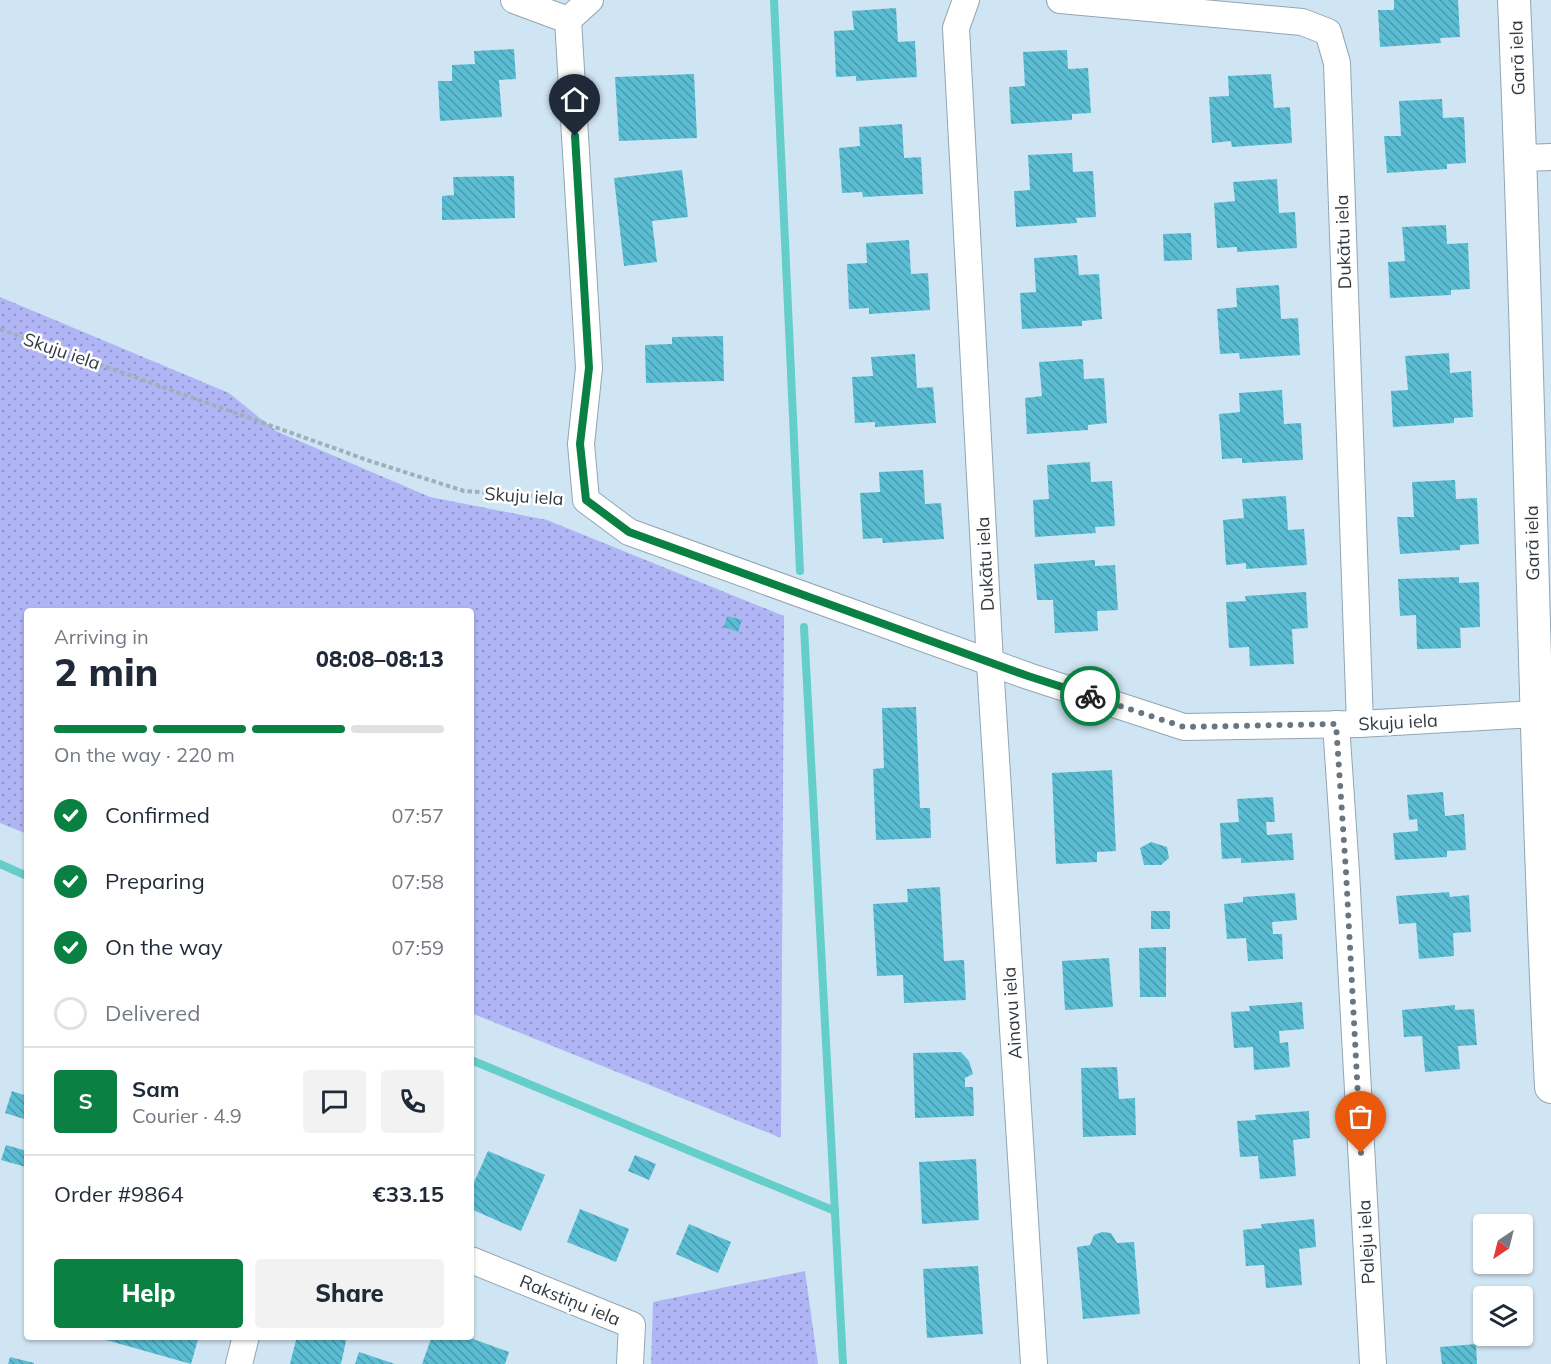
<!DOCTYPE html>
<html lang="en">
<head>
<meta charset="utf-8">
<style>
	body { margin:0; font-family:Mulish,sans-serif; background:#f2f2f3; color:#1f2937; height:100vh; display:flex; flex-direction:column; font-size:22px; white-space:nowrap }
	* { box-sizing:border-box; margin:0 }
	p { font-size:20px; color:#747a83 }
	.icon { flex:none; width:33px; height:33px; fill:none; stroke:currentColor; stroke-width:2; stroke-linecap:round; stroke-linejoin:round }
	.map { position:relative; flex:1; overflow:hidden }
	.side { position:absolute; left:24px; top:608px; width:450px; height:732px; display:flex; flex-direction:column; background:#fff; border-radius:6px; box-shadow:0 2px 4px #0004 }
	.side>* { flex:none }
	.needle { width:39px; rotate:215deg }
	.controls { position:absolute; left:1473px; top:1214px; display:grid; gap:12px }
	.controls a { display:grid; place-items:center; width:60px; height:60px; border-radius:6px; background:#fff; box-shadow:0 2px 4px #0004; font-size:30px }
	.pin { position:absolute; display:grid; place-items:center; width:51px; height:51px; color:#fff; margin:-62px -26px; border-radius:50% 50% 50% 0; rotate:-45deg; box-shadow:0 0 6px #0007 }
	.pin .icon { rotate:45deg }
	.courier { position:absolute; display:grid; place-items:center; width:60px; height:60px; margin:-30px; border:4px solid #0b8043; border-radius:50%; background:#fff; color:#222; box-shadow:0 2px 8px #0007 }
	.head em { font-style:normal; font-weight:800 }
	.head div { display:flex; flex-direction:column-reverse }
	.head { display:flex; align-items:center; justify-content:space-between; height:102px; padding:0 30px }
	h1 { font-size:39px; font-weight:800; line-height:45px }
	.bar { display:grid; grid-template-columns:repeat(4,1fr); gap:9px 6px; align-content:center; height:72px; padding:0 30px }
	.bar i { height:8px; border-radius:4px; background:#e0e1e3 }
	.bar .on { background:#0b8043 }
	.bar p { grid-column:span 4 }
	.line { display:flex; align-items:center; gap:15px; padding:0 30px; border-top:2px solid #e0e1e3 }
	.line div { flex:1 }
	.round { display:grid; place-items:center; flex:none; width:63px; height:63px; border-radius:6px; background:#f2f2f3 }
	ol { padding:0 30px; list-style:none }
	li { display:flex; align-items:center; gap:18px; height:66px }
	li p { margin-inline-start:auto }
	li .icon { padding:6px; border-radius:50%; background:#0b8043; color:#fff; stroke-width:4 }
	li:last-child { color:#747a83 }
	li i { width:33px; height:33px; border:3px solid #e0e1e3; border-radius:50% }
	.cta { display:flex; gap:12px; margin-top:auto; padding:12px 30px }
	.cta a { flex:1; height:69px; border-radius:6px; background:#0b8043; color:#fff; font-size:24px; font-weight:800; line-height:69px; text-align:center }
	.cta a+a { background:#f2f2f3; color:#1f2937 }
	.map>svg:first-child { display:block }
</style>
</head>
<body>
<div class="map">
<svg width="1551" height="1364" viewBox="0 0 1551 1364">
	<defs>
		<pattern id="grass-dots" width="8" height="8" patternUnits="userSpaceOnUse" patternTransform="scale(1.5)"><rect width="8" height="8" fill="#b0b6f5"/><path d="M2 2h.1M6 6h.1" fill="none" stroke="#9095c8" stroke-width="1.8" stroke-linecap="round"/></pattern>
		<pattern id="building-back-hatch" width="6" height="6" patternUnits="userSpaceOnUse" patternTransform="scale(1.5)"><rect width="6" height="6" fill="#5abdd3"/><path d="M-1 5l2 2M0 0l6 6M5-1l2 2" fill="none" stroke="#4b9bad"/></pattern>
	</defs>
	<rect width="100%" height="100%" fill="#d0e5f3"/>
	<g fill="url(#grass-dots)">
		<path d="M 0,297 L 229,393 L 276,431 L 430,497 L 547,520 L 784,616 L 781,1138 L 471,1013 L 471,610 L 27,610 L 27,834 L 0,823 Z"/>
		<path d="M 805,1271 L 818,1364 L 651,1364 L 653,1302 Z"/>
	</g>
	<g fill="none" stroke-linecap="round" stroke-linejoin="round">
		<g stroke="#65ceca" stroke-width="8">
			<path d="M 774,0 L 800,571"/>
			<path d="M 804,627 L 843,1364"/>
			<path d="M 0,864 L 27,876"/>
			<path d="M 471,1060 L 835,1211"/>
		</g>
	</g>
	<g fill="url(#building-back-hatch)">
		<path d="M 1394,0 L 1458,0 L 1460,37 L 1440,38 L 1441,43 L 1380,47 L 1378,10 L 1394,10 Z"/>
		<path d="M 896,8 L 898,42 L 915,41 L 917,77 L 856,81 L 856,76 L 836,77 L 834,31 L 854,30 L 852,11 Z"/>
		<path d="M 514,49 L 516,79 L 499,80 L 502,117 L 440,121 L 438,81 L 452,81 L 452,65 L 475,64 L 474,51 Z"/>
		<path d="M 1067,50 L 1068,69 L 1088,68 L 1091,113 L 1072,114 L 1072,120 L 1011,124 L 1009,87 L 1025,86 L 1023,52 Z"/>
		<path d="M 694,74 L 697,138 L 619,141 L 615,77 Z"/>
		<path d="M 1271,74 L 1274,108 L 1290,107 L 1292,143 L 1232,147 L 1231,141 L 1212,143 L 1209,97 L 1229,96 L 1228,76 Z"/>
		<path d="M 1442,99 L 1443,118 L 1464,117 L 1466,163 L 1447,164 L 1447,169 L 1387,173 L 1384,136 L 1401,136 L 1399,101 Z"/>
		<path d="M 902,124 L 904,158 L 921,157 L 923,194 L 863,197 L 862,192 L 842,193 L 839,148 L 860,146 L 859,127 Z"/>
		<path d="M 1072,153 L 1073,172 L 1093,171 L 1096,217 L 1076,218 L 1077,223 L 1016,227 L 1014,191 L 1030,190 L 1028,155 Z"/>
		<path d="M 682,170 L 688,217 L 652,221 L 657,262 L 624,266 L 614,178 Z"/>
		<path d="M 514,176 L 515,218 L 442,220 L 442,196 L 454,195 L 453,177 Z"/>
		<path d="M 1277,179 L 1279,213 L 1295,212 L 1297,248 L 1237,252 L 1237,247 L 1217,248 L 1214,203 L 1235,201 L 1233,182 Z"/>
		<path d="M 1446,225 L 1447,244 L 1468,243 L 1470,289 L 1451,290 L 1451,295 L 1390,298 L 1388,262 L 1405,261 L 1402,227 Z"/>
		<path d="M 1191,233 L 1192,260 L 1164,261 L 1163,234 Z"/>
		<path d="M 909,240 L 911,274 L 928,273 L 930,310 L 869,314 L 869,308 L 849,309 L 847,264 L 867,263 L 866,243 Z"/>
		<path d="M 1077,255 L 1079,275 L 1099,274 L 1102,319 L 1082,321 L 1082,326 L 1022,329 L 1020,293 L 1036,292 L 1034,258 Z"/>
		<path d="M 1279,285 L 1281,319 L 1298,318 L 1300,355 L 1240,359 L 1239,353 L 1220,354 L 1217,309 L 1237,307 L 1236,288 Z"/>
		<path d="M 723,336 L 724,381 L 646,383 L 645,345 L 672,344 L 672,337 Z"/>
		<path d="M 1449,353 L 1450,373 L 1471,371 L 1473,417 L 1454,418 L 1454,423 L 1393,427 L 1391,391 L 1408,390 L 1405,356 Z"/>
		<path d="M 915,354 L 917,388 L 933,387 L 936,423 L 875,427 L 875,422 L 855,423 L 852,377 L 873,376 L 871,357 Z"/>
		<path d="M 1083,359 L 1084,379 L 1104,378 L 1107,423 L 1088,425 L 1088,430 L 1027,434 L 1025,398 L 1042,396 L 1039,362 Z"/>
		<path d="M 1282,390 L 1284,424 L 1301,423 L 1303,460 L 1242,463 L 1242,458 L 1222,459 L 1219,414 L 1240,412 L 1239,393 Z"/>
		<path d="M 1090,462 L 1091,482 L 1112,481 L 1115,526 L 1095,527 L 1096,533 L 1035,537 L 1033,500 L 1049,499 L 1047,465 Z"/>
		<path d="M 923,470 L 925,504 L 941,503 L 944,539 L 883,543 L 882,538 L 863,539 L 860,493 L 880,492 L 879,472 Z"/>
		<path d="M 1455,480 L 1456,499 L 1477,498 L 1479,544 L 1460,545 L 1460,550 L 1400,554 L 1397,517 L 1414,517 L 1412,482 Z"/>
		<path d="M 1286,496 L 1288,530 L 1304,529 L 1307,565 L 1246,569 L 1246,563 L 1226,565 L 1223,520 L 1244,518 L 1242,499 Z"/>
		<path d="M 1095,560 L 1095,566 L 1115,565 L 1118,610 L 1097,611 L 1098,631 L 1055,633 L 1053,600 L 1037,600 L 1034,564 Z"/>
		<path d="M 1459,577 L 1459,583 L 1479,582 L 1480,627 L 1460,628 L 1461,648 L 1417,649 L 1416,615 L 1400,616 L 1398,579 Z"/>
		<path d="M 1306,592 L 1308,628 L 1292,629 L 1294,664 L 1250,666 L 1249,647 L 1229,648 L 1226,602 L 1246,601 L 1245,596 Z"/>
		<path d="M 727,616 L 742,620 L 738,632 L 724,627 Z"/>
		<path d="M 916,707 L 920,808 L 930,808 L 931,838 L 876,840 L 873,769 L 884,768 L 882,708 Z"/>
		<path d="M 1112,770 L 1116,851 L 1097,852 L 1097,862 L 1056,864 L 1052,773 Z"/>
		<path d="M 1443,792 L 1445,816 L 1464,814 L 1466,850 L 1447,851 L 1447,857 L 1395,860 L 1393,833 L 1418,831 L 1417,819 L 1409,820 L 1407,795 Z"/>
		<path d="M 1273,797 L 1275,822 L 1266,822 L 1267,835 L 1292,833 L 1294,860 L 1241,863 L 1241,858 L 1222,859 L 1220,823 L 1239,822 L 1237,799 Z"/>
		<path d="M 1151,842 L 1167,847 L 1169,858 L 1161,865 L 1144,865 L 1140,848 Z"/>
		<path d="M 940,887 L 944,961 L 964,960 L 966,1000 L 904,1003 L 903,975 L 877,976 L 873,904 L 908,902 L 907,889 Z"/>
		<path d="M 1449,892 L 1450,897 L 1469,895 L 1471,932 L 1453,933 L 1454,956 L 1419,959 L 1416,923 L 1399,924 L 1396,896 Z"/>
		<path d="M 1295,893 L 1297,920 L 1272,922 L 1273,934 L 1282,934 L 1283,959 L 1248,961 L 1246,938 L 1227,939 L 1224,904 L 1243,902 L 1243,897 Z"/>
		<rect x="1151" y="911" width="19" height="18"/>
		<path d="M 1166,947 L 1166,997 L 1140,997 L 1139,948 Z"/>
		<path d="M 1109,958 L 1113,1007 L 1065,1010 L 1062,961 Z"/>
		<path d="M 1302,1002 L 1304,1029 L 1279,1031 L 1280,1043 L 1288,1042 L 1290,1067 L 1254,1070 L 1253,1047 L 1234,1048 L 1231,1012 L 1250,1011 L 1249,1006 Z"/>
		<path d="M 1455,1005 L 1455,1010 L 1474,1009 L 1477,1045 L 1458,1046 L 1460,1069 L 1425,1072 L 1422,1036 L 1404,1037 L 1402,1010 Z"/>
		<path d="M 961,1052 L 969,1061 L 973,1074 L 965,1078 L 965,1087 L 973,1087 L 974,1116 L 915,1118 L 913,1053 Z"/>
		<path d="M 1117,1067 L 1119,1099 L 1135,1098 L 1136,1135 L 1083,1137 L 1081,1068 Z"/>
		<path d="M 12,1091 L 27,1096 L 27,1120 L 5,1113 Z"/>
		<path d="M 1309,1111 L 1310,1138 L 1293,1140 L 1296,1176 L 1260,1179 L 1258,1156 L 1240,1157 L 1237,1121 L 1256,1120 L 1255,1115 Z"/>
		<path d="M 6,1145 L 27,1151 L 26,1167 L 1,1160 Z"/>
		<path d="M 488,1151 L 545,1175 L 521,1231 L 471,1209 L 471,1189 Z"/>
		<path d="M 635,1155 L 656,1164 L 649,1180 L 628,1171 Z"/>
		<path d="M 976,1159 L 979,1220 L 922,1224 L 919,1162 Z"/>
		<path d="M 580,1209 L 629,1229 L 616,1262 L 567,1242 Z"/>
		<path d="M 1314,1219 L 1316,1247 L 1299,1249 L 1302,1285 L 1266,1288 L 1264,1265 L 1246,1266 L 1243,1230 L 1262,1228 L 1261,1224 Z"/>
		<path d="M 689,1224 L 731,1242 L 718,1273 L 676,1254 Z"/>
		<path d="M 1102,1232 L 1111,1233 L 1117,1243 L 1134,1242 L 1140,1314 L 1083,1319 L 1077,1247 L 1090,1245 L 1094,1235 Z"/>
		<path d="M 978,1266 L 983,1334 L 927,1338 L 923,1269 Z"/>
		<path d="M 92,1336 L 199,1336 L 191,1364 Z"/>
		<path d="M 297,1336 L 347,1336 L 341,1364 L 290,1364 Z"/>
		<path d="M 432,1336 L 465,1336 L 509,1352 L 505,1364 L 422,1364 Z"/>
		<path d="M 1476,1344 L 1477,1364 L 1442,1364 L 1440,1347 Z"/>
		<path d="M 359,1352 L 395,1364 L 355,1364 Z"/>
		<path d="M 10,1357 L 34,1363 L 34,1364 L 8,1364 Z"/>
	</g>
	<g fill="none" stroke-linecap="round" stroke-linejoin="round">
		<defs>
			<g id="minor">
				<path d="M 514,0 L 568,20 L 589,368 L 581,444 L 586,500 L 629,532 L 1028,676 L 1184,727 L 1360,724 L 1536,714"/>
				<path d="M 966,0 L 956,28 L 990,663 L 1034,1364"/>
				<path d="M 1060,0 L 1302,22 L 1328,32 L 1337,63 L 1360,724"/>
				<path d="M 568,20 L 590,0"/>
				<path d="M 1521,158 L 1551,157"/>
				<path d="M 1336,724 L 1346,872 L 1373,1364"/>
				<path d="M 471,1260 L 632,1325 L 630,1364"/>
				<path d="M 239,1364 L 246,1336"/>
			</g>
			<path id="tertiary" d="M 1514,0 C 1530,362 1533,725 1551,1087"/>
		</defs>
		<use href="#minor" stroke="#92a5b2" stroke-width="28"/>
		<use href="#tertiary" stroke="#92a5b2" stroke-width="34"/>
		<path stroke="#9fb0bb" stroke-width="4" stroke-dasharray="4.5 3" stroke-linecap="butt" d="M 0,329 L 370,461 L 464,491 L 561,498"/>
		<use href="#minor" stroke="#fff" stroke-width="26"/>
		<use href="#tertiary" stroke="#fff" stroke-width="32"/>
	</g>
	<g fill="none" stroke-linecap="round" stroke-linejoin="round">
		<path stroke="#69767f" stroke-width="6" stroke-dasharray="0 10.8" d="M 1090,696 L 1184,727 L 1336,724 L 1346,872 L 1361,1153"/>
		<path stroke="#0b8043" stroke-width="8" d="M 575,136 L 589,368 L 580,444 L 586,500 L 629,532 L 1028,676 L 1090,696"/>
	</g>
	<g text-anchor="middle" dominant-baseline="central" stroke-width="5" stroke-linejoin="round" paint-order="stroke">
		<g font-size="18" fill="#323a40" stroke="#fff">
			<text transform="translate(1517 58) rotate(-92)">Garā iela</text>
			<text transform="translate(1343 242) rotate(-92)">Dukātu iela</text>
			<text transform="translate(62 351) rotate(19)">Skuju iela</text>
			<text transform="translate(524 496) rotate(4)">Skuju iela</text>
			<text transform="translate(1532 543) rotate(-91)">Garā iela</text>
			<text transform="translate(985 564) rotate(-93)">Dukātu iela</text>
			<text transform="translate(1398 722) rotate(-3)">Skuju iela</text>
			<text transform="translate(1012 1013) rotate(-94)">Ainavu iela</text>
			<text transform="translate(1366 1242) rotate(-93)">Paleju iela</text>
			<text transform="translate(570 1300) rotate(22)">Rakstiņu iela</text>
		</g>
	</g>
</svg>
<div class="controls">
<a><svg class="needle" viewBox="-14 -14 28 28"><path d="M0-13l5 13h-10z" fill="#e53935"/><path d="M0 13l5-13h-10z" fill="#747a83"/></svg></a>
<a><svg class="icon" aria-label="layers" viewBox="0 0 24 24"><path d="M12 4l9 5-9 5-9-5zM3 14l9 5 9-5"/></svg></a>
</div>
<div class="pin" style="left:1361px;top:1153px;background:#ea580c"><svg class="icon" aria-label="bag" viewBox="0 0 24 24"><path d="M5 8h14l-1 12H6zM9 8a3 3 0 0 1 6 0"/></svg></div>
<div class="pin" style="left:575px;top:136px;background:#1f2937"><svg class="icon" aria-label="home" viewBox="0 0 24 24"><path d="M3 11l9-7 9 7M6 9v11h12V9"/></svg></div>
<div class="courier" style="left:1090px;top:696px"><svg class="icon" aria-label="bike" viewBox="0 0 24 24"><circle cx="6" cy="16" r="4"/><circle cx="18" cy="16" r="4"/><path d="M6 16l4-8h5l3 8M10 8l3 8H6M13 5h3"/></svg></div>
<section class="side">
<div class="head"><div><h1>2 min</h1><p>Arriving in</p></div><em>08:08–08:13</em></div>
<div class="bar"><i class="on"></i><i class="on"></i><i class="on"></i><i></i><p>On the way · 220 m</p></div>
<ol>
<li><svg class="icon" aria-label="check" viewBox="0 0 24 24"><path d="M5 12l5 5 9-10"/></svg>Confirmed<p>07:57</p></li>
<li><svg class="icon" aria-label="check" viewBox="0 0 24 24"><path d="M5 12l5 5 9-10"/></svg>Preparing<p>07:58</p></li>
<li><svg class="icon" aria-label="check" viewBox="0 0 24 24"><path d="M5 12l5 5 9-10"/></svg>On the way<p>07:59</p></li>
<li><i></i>Delivered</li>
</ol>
<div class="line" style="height:108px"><b class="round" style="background:#0b8043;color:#fff">S</b><div><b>Sam</b><p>Courier · 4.9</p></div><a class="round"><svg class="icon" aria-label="chat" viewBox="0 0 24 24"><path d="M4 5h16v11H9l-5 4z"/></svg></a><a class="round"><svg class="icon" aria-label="phone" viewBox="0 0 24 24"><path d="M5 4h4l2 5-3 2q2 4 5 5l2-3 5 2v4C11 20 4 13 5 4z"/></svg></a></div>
<div class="line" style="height:78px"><div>Order #9864</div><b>€33.15</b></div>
<div class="cta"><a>Help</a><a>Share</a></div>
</section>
</div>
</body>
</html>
